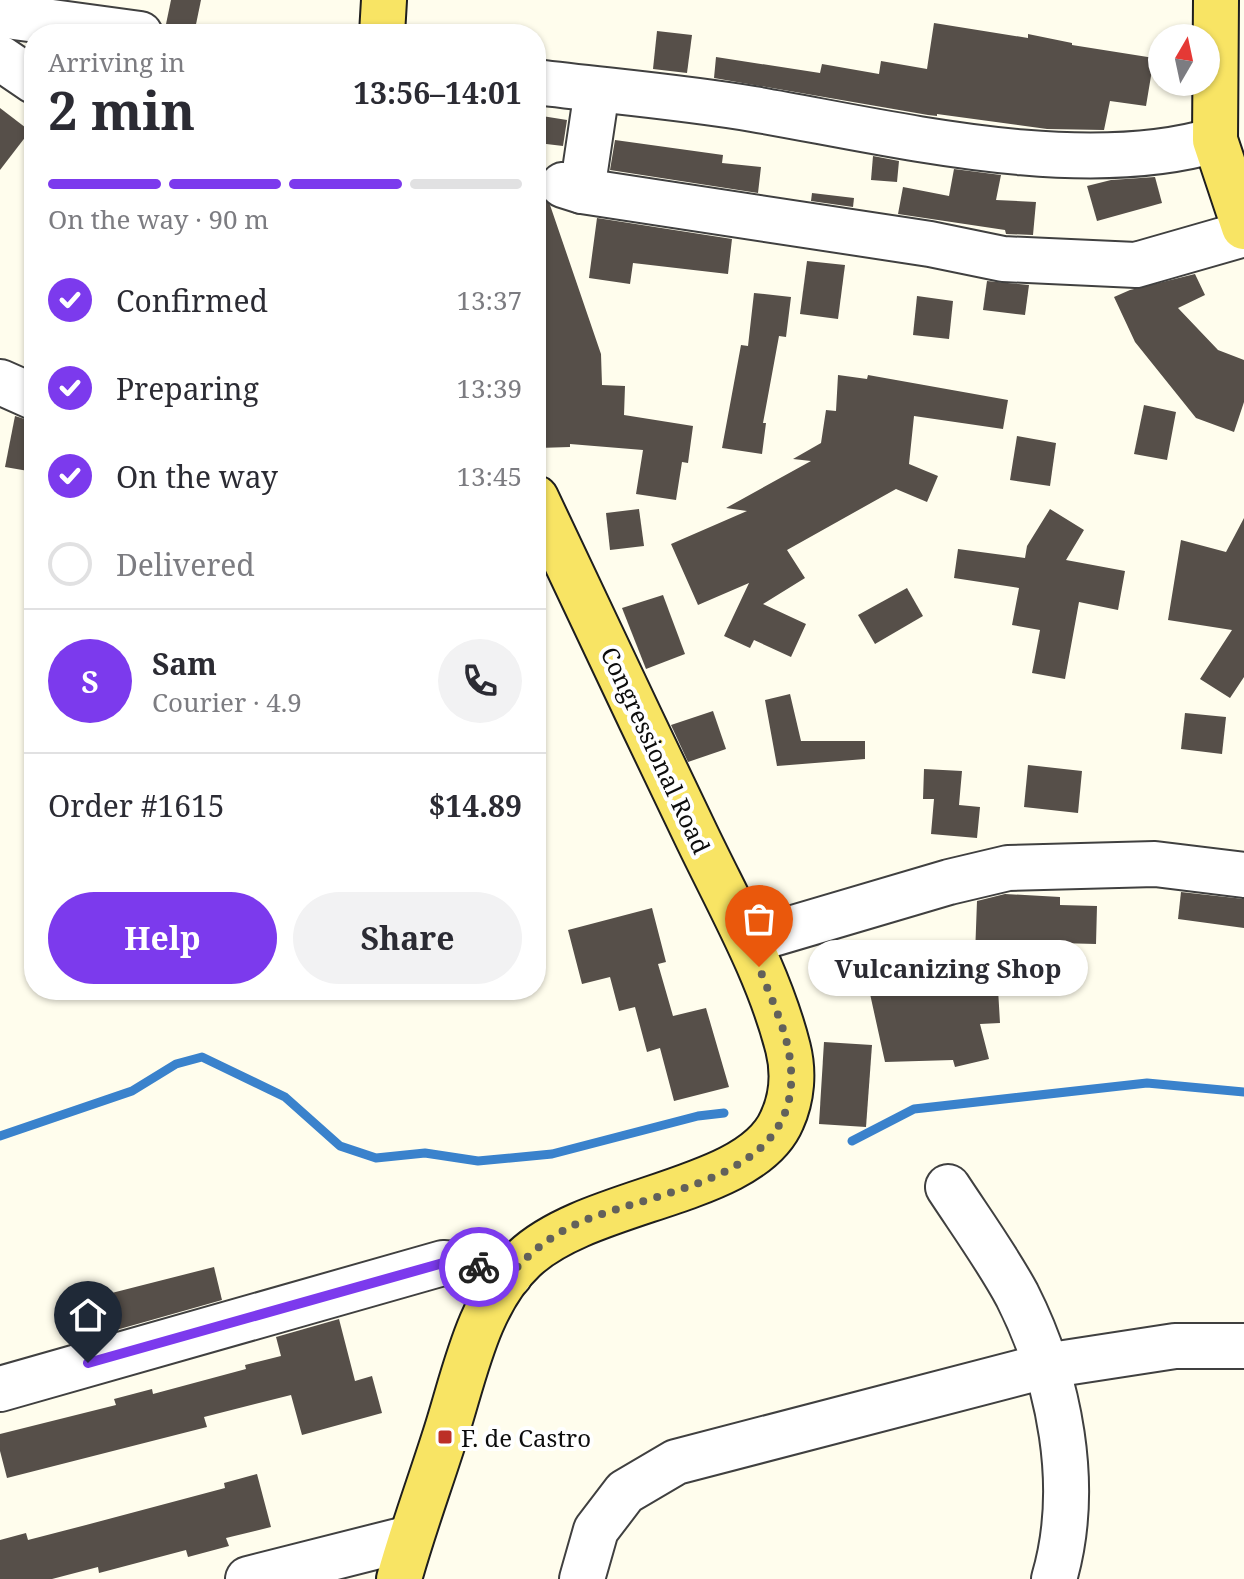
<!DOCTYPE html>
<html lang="en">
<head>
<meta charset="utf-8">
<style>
	body { margin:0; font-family:"Noto Serif",serif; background:#f2f2f3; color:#2b2b33; height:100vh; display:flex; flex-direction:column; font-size:30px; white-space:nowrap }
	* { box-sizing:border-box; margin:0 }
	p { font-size:26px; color:#7c7c81 }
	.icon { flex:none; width:44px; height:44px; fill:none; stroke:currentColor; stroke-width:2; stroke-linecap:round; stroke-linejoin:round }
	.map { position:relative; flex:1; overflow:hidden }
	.panel { position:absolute; left:24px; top:24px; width:522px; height:976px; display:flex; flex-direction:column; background:#fff; border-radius:32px; box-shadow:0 2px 6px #0004 }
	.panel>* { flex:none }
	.needle { width:52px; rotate:9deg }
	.tools { position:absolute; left:1148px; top:24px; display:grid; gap:16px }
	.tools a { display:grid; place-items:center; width:72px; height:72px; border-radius:50%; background:#fff; box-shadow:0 2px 6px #0004; font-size:40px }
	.pin { position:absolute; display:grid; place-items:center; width:68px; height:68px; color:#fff; margin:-82px -34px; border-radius:50% 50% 50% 0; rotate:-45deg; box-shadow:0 0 8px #0007 }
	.pin .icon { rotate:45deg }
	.courier { position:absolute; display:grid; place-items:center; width:80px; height:80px; margin:-40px; border:6px solid #7c3aed; border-radius:50%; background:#fff; color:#222; box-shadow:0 2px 10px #0007 }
	.bubble { position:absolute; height:56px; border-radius:28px; background:#fff; box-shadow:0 2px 6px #0004; font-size:26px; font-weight:700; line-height:56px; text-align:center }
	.head em { font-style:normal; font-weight:700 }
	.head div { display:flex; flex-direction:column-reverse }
	.head { display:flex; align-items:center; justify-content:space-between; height:136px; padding:0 24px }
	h1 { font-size:52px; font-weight:700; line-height:60px }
	.bar { display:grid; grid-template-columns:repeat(4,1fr); gap:12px 8px; align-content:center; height:96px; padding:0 24px }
	.bar i { height:10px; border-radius:6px; background:#e1e1e2 }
	.bar .on { background:#7c3aed }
	.bar p { grid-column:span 4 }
	.line { display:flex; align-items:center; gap:20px; padding:0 24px; border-top:2px solid #e1e1e2 }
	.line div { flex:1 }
	.round { display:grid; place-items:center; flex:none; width:84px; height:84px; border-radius:42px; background:#f2f2f3 }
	ol { padding:0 24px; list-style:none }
	li { display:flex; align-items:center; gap:24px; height:88px }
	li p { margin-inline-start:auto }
	li .icon { padding:8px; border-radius:50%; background:#7c3aed; color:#fff; stroke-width:4 }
	li:last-child { color:#7c7c81 }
	li i { width:44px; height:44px; border:4px solid #e1e1e2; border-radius:50% }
	.action { display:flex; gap:16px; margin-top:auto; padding:16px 24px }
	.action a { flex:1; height:92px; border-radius:48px; background:#7c3aed; color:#fff; font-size:32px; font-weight:700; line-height:92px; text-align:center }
	.action a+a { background:#f2f2f3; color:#2b2b33 }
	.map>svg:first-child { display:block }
</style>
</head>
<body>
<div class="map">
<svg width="1244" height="1579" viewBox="0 0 1244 1579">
	<rect width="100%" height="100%" fill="#fffded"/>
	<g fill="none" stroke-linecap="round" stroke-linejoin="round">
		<g stroke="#3a82cc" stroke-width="9">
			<path d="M 0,1136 L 132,1091 L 176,1064 L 202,1057 L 285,1097 L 340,1146 L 376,1158 L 425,1153 L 478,1161 L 552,1154 L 698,1116 L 724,1113"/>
			<path d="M 852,1141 L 914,1109 L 1147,1083 L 1244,1092"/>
		</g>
	</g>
	<g fill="#564f49">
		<path d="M 171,0 L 201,0 L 194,34 L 165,29 Z"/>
		<path d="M 934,23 L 1028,38 L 1028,34 L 1072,43 L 1072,45 L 1154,58 L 1146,106 L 1110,101 L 1104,130 L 1047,129 L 937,114 L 937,116 L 928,115 L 714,78 L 716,57 L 820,73 L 822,64 L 879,74 L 881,61 L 927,69 Z"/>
		<path d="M 657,31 L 692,35 L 687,73 L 653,69 Z"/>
		<path d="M 0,108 L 30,131 L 0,170 Z"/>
		<path d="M 542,116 L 567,120 L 563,146 L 538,143 Z"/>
		<path d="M 615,140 L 723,155 L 722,163 L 761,167 L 758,193 L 610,170 Z"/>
		<path d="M 873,156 L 899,161 L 897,182 L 871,180 Z"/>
		<path d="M 954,169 L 1001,175 L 996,200 L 1036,202 L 1033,235 L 1006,234 L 1005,230 L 898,214 L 903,187 L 949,196 Z"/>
		<path d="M 1155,177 L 1162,203 L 1097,221 L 1087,186 L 1111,180 Z"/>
		<path d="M 536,178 L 539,178 L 539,191 L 550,205 L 601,354 L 602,385 L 625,386 L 624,415 L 693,426 L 688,463 L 682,462 L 676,500 L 636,494 L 643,450 L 570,444 L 570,447 L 538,448 L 537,415 L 544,415 L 536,379 Z"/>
		<path d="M 812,193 L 854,198 L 853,207 L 811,201 Z"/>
		<path d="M 597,218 L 732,239 L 728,274 L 633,263 L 630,284 L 589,278 Z"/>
		<path d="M 807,261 L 845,265 L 838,319 L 800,314 Z"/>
		<path d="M 1195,274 L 1205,295 L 1178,308 L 1218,350 L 1244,360 L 1244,402 L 1234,432 L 1196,418 L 1135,342 L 1114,297 L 1130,290 Z"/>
		<path d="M 987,281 L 1029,285 L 1025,315 L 983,310 Z"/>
		<path d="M 754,293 L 791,297 L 786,337 L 779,336 L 763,423 L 766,423 L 762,454 L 722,448 L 741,345 L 748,346 Z"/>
		<path d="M 917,296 L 953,301 L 949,339 L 913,335 Z"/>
		<path d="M 838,375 L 867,379 L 868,375 L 1008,400 L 1003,429 L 914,416 L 909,464 L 938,476 L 927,502 L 896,489 L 787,550 L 805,578 L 763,604 L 806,624 L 791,657 L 754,640 L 750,648 L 724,636 L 749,583 L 698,605 L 671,544 L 747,511 L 726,508 L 811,461 L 793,459 L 821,443 L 826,410 L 836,411 Z"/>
		<path d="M 1144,405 L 1176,412 L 1167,460 L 1134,454 Z"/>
		<path d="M 15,416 L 34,422 L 34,472 L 5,467 Z"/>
		<path d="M 1017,436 L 1056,443 L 1050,486 L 1010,480 Z"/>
		<path d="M 639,509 L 644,546 L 610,550 L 606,513 Z"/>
		<path d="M 1050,509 L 1084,530 L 1066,560 L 1125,571 L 1118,610 L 1079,602 L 1065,679 L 1032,673 L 1040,630 L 1012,625 L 1019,588 L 954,578 L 958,549 L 1025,558 L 1027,546 Z"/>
		<path d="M 1244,518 L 1244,677 L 1230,698 L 1200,679 L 1232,630 L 1168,620 L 1181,540 L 1226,552 Z"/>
		<path d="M 907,588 L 923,616 L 875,644 L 858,615 Z"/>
		<path d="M 663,595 L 685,654 L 646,669 L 622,608 Z"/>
		<path d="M 790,694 L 801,741 L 865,741 L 865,759 L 777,766 L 765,700 Z"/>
		<path d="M 713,711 L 726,749 L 688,762 L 671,725 Z"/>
		<path d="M 1185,713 L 1226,717 L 1222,754 L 1181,749 Z"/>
		<path d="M 1028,765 L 1082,771 L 1078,813 L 1024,807 Z"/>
		<path d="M 924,769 L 962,771 L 959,805 L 980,807 L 977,838 L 931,834 L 934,799 L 923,799 Z"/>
		<path d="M 1181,892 L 1244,899 L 1244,928 L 1178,919 Z"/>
		<path d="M 1005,894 L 1060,897 L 1060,905 L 1097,906 L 1096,944 L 1058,943 L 1058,951 L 1044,950 L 1035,996 L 998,989 L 1000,1023 L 980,1024 L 989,1059 L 955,1067 L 953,1060 L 885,1062 L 863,962 L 903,953 L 912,994 L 968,992 L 975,955 L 977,901 Z"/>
		<path d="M 652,908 L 666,962 L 658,964 L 673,1016 L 706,1008 L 729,1087 L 674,1101 L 660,1048 L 647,1052 L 635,1007 L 619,1011 L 610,977 L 582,984 L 568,930 Z"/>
		<path d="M 824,1042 L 872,1045 L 866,1127 L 819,1124 Z"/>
		<path d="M 214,1267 L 222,1300 L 102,1334 L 92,1298 Z"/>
		<path d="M 339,1319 L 355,1381 L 372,1376 L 382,1413 L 302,1435 L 291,1395 L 204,1417 L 207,1427 L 7,1478 L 0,1451 L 0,1434 L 116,1405 L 114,1399 L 152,1389 L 153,1394 L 246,1369 L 245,1365 L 281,1356 L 276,1337 Z"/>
		<path d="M 257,1474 L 271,1527 L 226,1538 L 229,1546 L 188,1557 L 186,1550 L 99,1573 L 98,1567 L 52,1579 L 0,1579 L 0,1540 L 26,1533 L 28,1540 L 86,1525 L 225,1488 L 224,1483 Z"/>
	</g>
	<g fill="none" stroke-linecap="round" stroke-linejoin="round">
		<defs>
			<g id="minor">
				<path d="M 0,15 L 140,34"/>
				<path d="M 0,58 L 34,81"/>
				<path d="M 536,82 C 608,91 681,97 753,109 C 892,133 1079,180 1215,140"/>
				<path d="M 563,185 L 582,191 L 930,244 L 1003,259 L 1136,265 L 1244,234"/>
				<path d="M 582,191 L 597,90"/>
				<path d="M 0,382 L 34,397"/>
				<path d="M 749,941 L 949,882 L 1008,868 L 1155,864 L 1244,875"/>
				<path d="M 948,1187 C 971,1222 997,1258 1017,1295 C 1060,1380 1081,1487 1054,1579"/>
				<path d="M 0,1389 L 443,1263 L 469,1265 L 510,1275"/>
				<path d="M 248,1579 L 410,1538"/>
				<path d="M 582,1579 L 596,1530 L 625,1492 L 676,1462 L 1045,1366 L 1175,1346 L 1244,1346"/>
			</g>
			<g id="major">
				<path d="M 1216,0 L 1215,140 L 1244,227"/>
				<path d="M 382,34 L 384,0"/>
				<path d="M 399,1579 C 412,1532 429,1486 444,1439 C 464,1379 476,1304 524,1259 C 589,1197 751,1194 782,1120 C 792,1098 794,1072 788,1048 C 769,973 729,904 696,835 C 642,723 589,610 536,498"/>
			</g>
		</defs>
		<use href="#minor" stroke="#404040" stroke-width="48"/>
		<use href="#major" stroke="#1e1e1e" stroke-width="48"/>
		<use href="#minor" stroke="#fff" stroke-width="44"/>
		<use href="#major" stroke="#f8e464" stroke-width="44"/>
	</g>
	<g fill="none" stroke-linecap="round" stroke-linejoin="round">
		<path stroke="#62615b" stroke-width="8" stroke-dasharray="0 14.4" d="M 479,1267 L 510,1275 C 530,1252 554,1233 583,1221 C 667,1187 811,1178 789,1053 C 784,1024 769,994 759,967"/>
		<path stroke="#7c3aed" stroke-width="10" d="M 88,1363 L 443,1263 L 479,1267"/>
	</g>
	<rect fill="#bc2f26" stroke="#fff" stroke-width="3" x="437" y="1429" width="16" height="16" rx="4"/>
	<g text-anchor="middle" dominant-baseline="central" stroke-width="8" stroke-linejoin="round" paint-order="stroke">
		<g font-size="24" fill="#0d0d0d" stroke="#fff">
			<text transform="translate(656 750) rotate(65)">Congressional Road</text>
		</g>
		<g font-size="24" fill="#0d0d0d" stroke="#fff" text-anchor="start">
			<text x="461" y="1437">F. de Castro</text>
		</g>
	</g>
</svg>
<div class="tools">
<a><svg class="needle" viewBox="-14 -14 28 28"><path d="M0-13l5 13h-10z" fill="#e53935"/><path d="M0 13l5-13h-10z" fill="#7c7c81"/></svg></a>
</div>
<div class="pin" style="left:759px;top:967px;background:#ea580c"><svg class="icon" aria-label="bag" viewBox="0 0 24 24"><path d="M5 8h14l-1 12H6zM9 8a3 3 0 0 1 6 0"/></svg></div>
<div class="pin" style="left:88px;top:1363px;background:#1f2937"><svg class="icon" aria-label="home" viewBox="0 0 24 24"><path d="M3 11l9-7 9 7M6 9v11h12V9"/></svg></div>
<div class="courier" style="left:479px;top:1267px"><svg class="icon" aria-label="bike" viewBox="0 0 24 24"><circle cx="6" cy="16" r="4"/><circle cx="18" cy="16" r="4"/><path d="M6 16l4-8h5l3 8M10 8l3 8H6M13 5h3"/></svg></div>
<div class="bubble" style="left:808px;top:940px;width:280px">Vulcanizing Shop</div>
<section class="panel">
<div class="head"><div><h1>2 min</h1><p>Arriving in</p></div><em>13:56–14:01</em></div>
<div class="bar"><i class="on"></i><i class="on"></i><i class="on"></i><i></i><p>On the way · 90 m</p></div>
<ol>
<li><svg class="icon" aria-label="check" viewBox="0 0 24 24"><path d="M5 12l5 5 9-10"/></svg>Confirmed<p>13:37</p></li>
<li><svg class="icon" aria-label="check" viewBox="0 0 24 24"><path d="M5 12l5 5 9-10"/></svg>Preparing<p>13:39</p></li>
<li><svg class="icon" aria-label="check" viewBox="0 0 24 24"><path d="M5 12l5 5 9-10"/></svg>On the way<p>13:45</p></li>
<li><i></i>Delivered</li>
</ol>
<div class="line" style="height:144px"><b class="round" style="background:#7c3aed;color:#fff">S</b><div><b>Sam</b><p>Courier · 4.9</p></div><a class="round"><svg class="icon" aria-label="phone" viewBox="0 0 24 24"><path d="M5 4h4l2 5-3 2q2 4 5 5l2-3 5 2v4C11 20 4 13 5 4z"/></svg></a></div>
<div class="line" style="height:104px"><div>Order #1615</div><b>$14.89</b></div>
<div class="action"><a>Help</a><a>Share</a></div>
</section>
</div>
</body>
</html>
